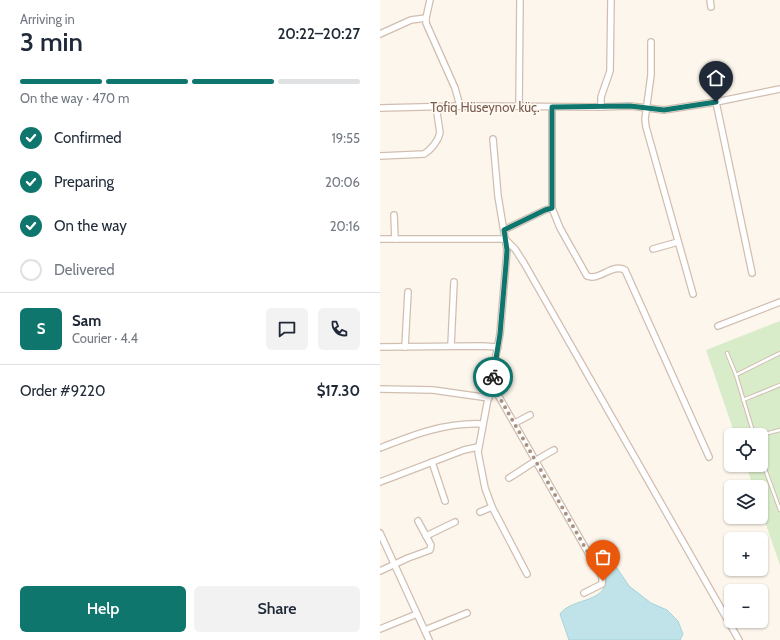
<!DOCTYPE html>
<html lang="en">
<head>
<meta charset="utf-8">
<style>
	body { margin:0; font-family:Cabin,sans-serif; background:#f2f2f3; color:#1f2937; height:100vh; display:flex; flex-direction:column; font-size:15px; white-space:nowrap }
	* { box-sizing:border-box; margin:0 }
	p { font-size:13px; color:#747a83 }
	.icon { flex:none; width:22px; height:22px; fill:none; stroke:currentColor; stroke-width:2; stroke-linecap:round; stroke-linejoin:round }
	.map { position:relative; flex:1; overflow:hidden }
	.side { display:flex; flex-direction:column; background:#fff; width:380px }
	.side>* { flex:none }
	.buttons { position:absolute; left:344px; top:428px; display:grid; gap:8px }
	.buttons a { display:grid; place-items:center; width:44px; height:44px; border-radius:6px; background:#fff; box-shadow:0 1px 3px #0004; font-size:20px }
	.pin { position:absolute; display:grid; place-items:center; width:34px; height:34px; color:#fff; margin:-41px -17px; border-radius:50% 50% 50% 0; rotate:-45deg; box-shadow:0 0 4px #0007 }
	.pin .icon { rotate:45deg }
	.courier { position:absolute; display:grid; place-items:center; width:40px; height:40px; margin:-20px; border:3px solid #0f766e; border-radius:50%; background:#fff; color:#222; box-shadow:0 1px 5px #0007 }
	.headline em { font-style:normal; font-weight:600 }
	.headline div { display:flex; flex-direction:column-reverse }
	.headline { display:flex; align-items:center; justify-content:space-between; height:68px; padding:0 20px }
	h1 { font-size:26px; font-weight:600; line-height:30px }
	.bar { display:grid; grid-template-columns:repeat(4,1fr); gap:6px 4px; align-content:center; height:48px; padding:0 20px }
	.bar i { height:5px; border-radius:3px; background:#e0e1e3 }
	.bar .current { background:#0f766e }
	.bar p { grid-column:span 4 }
	.line { display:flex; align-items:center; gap:10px; padding:0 20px; border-top:1px solid #e0e1e3 }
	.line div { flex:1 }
	.round { display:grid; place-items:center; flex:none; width:42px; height:42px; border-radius:6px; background:#f2f2f3 }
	ol { padding:0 20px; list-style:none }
	li { display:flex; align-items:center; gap:12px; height:44px }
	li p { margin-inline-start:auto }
	li .icon { padding:4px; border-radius:50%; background:#0f766e; color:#fff; stroke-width:4 }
	li:last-child { color:#747a83 }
	li i { width:22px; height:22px; border:2px solid #e0e1e3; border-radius:50% }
	.cta { display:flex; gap:8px; margin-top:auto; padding:8px 20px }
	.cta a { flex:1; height:46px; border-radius:6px; background:#0f766e; color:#fff; font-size:16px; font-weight:600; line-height:46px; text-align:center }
	.cta a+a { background:#f2f2f3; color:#1f2937 }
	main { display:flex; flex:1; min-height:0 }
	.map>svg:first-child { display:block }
</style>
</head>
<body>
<main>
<section class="side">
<div class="headline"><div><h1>3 min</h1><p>Arriving in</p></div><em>20:22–20:27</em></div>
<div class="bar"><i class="current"></i><i class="current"></i><i class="current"></i><i></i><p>On the way · 470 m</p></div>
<ol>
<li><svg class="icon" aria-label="check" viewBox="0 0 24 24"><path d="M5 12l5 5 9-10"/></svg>Confirmed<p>19:55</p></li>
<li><svg class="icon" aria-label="check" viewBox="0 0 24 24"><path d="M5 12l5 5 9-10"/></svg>Preparing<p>20:06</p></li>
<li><svg class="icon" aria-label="check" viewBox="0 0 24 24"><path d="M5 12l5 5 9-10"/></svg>On the way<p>20:16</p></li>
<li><i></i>Delivered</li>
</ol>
<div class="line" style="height:72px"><b class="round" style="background:#0f766e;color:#fff">S</b><div><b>Sam</b><p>Courier · 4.4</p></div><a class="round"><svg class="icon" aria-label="chat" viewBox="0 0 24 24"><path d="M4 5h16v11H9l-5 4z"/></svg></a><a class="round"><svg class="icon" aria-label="phone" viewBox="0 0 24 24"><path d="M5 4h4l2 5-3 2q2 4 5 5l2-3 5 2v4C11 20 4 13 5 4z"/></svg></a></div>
<div class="line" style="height:52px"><div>Order #9220</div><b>$17.30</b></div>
<div class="cta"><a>Help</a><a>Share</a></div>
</section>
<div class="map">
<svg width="400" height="640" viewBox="0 0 400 640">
	<rect width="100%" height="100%" fill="#fdf6ec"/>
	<path fill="#d8ecc9" d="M 400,321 L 400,565 L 381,510 L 381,487 L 373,487 L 366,465 L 381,465 L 381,435 L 355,435 L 326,350 Z"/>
	<path fill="#bfe3e8" stroke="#a5d3da" d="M 225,550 L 249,586 L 271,603 L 287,610 L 298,621 L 303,634 L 300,640 L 189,640 L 180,614 C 193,596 231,605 226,572 C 225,567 221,560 219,555 Z"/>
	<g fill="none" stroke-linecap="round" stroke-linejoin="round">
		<defs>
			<g id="service">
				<path d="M 347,353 L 356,375 L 374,435"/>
				<path d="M 356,375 L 400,353"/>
				<path d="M 363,400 L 400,385"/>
				<path d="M 381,435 L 400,430"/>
				<path d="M 381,458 L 400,510"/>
			</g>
			<g id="minor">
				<path d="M 50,0 L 46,18 L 46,23 L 75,88 L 80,106"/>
				<path d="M 330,0 L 331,7"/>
				<path d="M 0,34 L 31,20 L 46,18"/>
				<path d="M 271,42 L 271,75 L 265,119 L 266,127 L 313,294"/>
				<path d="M 336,102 L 372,273"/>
				<path d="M 139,106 L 140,0"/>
				<path d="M 172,107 L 172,208 L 180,228 L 207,276 C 220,281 232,263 245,270 L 329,457"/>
				<path d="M 221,107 L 221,97 L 230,71 L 231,0"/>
				<path d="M 0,108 L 80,106 L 221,107 L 250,106 L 284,110 L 336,102 L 400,89"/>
				<path d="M 113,139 L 118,196 L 127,250 L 120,334 L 98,452 L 105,488 L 112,507 L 147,574"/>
				<path d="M 0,156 L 44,154 C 51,150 58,141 60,133 L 56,106"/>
				<path d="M 14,215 L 15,239"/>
				<path d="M 124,230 L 165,210 L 172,208"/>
				<path d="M 0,239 L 125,239 L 135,249 L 144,263 L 359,640"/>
				<path d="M 273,249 L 298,242"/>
				<path d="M 338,326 L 400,302"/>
				<path d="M 71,346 L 74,282"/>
				<path d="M 0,347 L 102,346 L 118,347"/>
				<path d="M 25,347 L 28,292"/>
				<path d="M 0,389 L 53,390 L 109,398"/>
				<path d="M 111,389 L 118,395 L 222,577 L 222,584 L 204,593"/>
				<path d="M 135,423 L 150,415"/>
				<path d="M 0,448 C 33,435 66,422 103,424"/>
				<path d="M 52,462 L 65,501"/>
				<path d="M 129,478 C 144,469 158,458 174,450"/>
				<path d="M 0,482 L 84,450 L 98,447"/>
				<path d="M 100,512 L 112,507"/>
				<path d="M 0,533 L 49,640"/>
				<path d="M 46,536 L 75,522"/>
				<path d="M 0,571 L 28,558 L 50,550 L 51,545 L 38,521"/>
				<path d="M 0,629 L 37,614"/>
				<path d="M 45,630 L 87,613"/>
			</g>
		</defs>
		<use href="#service" stroke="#d1beb0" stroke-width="4.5"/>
		<use href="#minor" stroke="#d1beb0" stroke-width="8"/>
		<use href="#service" stroke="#fff" stroke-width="2.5"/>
		<use href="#minor" stroke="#fff" stroke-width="5.5"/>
	</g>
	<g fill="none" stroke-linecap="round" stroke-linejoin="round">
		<path stroke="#a89285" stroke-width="4" stroke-dasharray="0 7.2" d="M 113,377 L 111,390 L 118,395 L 222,577 L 223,581"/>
		<path stroke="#0f766e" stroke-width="5" d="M 113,377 L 120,334 L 126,264 L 127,250 L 124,230 L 165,210 L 172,208 L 172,107 L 250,106 L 284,110 L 336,102"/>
	</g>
	<g text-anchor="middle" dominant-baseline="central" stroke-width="3" stroke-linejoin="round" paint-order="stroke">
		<g font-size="13" fill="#7a5c4d" stroke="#fffaf3">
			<text x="105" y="107">Tofiq Hüseynov küç.</text>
		</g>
	</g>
</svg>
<div class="buttons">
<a><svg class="icon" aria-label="locate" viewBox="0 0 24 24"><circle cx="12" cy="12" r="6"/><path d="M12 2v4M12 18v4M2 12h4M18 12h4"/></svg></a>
<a><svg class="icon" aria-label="layers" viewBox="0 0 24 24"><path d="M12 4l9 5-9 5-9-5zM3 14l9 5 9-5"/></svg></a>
<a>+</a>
<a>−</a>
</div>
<div class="pin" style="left:223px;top:581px;background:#ea580c"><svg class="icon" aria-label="bag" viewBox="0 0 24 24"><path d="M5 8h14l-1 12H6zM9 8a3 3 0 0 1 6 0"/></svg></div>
<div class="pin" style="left:336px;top:102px;background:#1f2937"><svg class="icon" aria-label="home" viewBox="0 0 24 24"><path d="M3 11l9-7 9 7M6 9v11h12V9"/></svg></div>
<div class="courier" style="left:113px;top:377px"><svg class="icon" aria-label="bike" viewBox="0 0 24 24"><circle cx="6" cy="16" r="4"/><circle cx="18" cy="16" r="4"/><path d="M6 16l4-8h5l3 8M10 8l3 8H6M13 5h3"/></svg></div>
</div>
</main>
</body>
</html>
